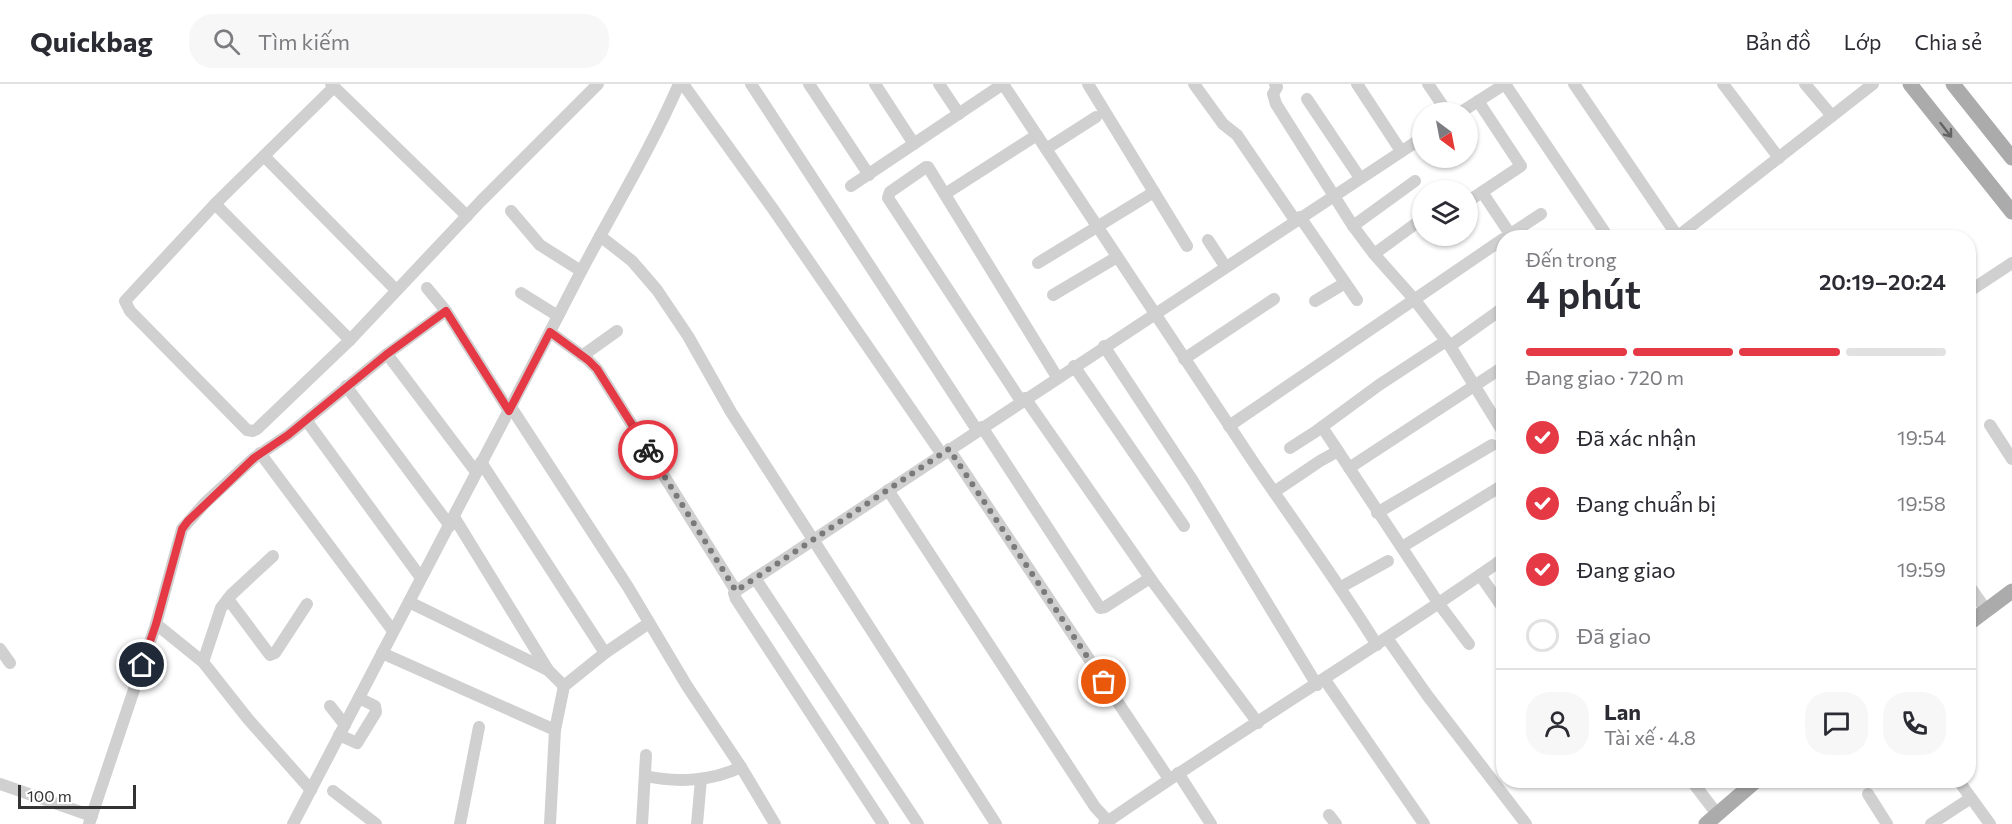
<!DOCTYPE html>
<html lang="vi">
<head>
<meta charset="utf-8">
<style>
	body { margin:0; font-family:Commissioner,sans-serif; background:#f7f7f7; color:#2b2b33; height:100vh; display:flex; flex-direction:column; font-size:22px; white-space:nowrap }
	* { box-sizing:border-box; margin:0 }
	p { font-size:20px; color:#7c7c81 }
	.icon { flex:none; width:33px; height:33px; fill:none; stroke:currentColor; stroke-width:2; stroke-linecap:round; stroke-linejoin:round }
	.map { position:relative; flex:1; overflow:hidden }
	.side { position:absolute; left:1496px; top:146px; width:480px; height:558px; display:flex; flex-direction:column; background:#fff; border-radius:24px; box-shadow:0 2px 4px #0004 }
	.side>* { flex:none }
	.needle { width:39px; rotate:148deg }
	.tools { position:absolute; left:1412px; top:18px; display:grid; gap:12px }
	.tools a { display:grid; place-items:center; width:66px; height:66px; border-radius:50%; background:#fff; box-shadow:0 2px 4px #0004; font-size:30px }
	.scale { position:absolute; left:18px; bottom:15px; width:118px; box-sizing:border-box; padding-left:6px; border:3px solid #333; border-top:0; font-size:16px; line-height:21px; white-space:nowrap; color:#333; -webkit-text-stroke:4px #fff; paint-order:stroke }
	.pin { position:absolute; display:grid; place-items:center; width:51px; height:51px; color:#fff; margin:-26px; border:3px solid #fff; border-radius:50%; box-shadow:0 2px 6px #0007 }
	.courier { position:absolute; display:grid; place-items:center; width:60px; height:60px; margin:-30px; border:4px solid #e63946; border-radius:50%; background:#fff; color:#222; box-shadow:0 2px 8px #0007 }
	.headline em { font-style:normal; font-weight:600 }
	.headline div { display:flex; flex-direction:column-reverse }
	.headline { display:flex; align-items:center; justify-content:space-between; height:102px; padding:0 30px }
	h1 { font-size:39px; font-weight:600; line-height:45px }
	.bar { display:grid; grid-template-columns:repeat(4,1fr); gap:9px 6px; align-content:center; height:72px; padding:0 30px }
	.bar i { height:8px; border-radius:4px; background:#e1e1e2 }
	.bar .selected { background:#e63946 }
	.bar p { grid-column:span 4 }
	.line { display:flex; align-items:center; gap:15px; padding:0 30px; border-top:2px solid #e1e1e2 }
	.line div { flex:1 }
	.round { display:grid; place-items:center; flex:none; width:63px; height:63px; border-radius:24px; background:#f7f7f7 }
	ol { padding:0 30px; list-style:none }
	li { display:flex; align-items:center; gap:18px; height:66px }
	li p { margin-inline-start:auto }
	li .icon { padding:6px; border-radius:50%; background:#e63946; color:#fff; stroke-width:4 }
	li:last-child { color:#7c7c81 }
	li i { width:33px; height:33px; border:3px solid #e1e1e2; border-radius:50% }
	header { display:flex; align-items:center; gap:36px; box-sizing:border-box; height:84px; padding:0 30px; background:#fff; border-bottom:2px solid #e1e1e2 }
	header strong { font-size:28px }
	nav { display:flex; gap:33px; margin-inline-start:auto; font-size:21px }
	.search { width:420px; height:54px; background:#f7f7f7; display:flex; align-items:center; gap:15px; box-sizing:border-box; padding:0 21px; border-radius:24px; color:#7c7c81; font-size:22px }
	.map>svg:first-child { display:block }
</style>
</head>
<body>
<header>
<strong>Quickbag</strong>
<div class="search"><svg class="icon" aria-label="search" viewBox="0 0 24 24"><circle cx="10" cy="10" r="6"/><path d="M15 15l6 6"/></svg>Tìm kiếm</div>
<nav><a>Bản đồ</a><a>Lớp</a><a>Chia sẻ</a></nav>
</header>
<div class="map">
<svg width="2012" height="740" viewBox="0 0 2012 740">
	<rect width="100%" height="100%" fill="#fff"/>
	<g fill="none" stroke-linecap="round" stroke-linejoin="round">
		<g stroke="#d0d0d0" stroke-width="12">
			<path d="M 331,0 L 467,132"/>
			<path d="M 683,0 L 773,125 L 941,369"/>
			<path d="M 751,0 L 977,346"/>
			<path d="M 809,0 L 869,91"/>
			<path d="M 875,0 L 914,60"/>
			<path d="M 939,0 L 959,30"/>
			<path d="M 1003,0 C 1086,125 1169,251 1252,376 C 1294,438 1338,498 1377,561"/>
			<path d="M 1088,0 L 1187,162"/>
			<path d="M 1194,0 L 1223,40 L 1237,51 L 1295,136"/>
			<path d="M 1275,0 L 1277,3 L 1273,10 L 1276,20 L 1353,142 L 1374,170 L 1414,215 L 1450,262 L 1503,348"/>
			<path d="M 1357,0 L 1401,67"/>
			<path d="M 1428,0 L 1447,28"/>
			<path d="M 1505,0 L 1608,153"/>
			<path d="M 1574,0 L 1678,153"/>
			<path d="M 1723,0 L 1779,74"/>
			<path d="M 1805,0 L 1832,32"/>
			<path d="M 334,3 L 215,120 L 125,217 L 130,227 L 247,346 L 253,347 L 257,345 L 350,256 L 481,117 L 598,0"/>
			<path d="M 1307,15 L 1360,94"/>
			<path d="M 1461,28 L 1505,0"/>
			<path d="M 1046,65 L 1096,33"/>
			<path d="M 264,72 L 396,206"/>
			<path d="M 851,102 L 1003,0"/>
			<path d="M 1482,108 L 1510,150"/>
			<path d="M 945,110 L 1037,51"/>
			<path d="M 1467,118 L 1521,82 L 1478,17"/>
			<path d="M 215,120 L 350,256"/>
			<path d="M 511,127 L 540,161 L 581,187"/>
			<path d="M 1300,133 L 1357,216"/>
			<path d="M 1353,142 L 1415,97"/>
			<path d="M 600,152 L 632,177 L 657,206 L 688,252 L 731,328 L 996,740"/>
			<path d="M 1506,153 L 1541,130"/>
			<path d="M 1677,153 L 1873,0"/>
			<path d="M 1208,156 L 1225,182"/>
			<path d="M 1374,170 L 1422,135"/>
			<path d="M 1038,179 L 1154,108"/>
			<path d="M 427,204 L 446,227 L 509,327"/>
			<path d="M 1968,208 L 2012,179"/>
			<path d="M 521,209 L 558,232"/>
			<path d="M 1053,211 L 1117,173"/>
			<path d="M 1315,217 L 1345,199"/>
			<path d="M 550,248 L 588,276 L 597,285 L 736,507 L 734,509 L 736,515 L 883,740"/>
			<path d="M 1104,262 L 1193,397 L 1317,601"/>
			<path d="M 1450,262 L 1503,224"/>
			<path d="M 387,270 L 476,388"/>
			<path d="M 582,272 L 617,247"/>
			<path d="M 1184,275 L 1274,215"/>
			<path d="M 1074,282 L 1184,442"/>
			<path d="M 346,302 L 450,442"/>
			<path d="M 1025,314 L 1153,498 L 1258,639"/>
			<path d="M 1021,317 L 888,114 L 890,108 L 926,83 L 928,83 L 1057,293"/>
			<path d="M 511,323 L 628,503 L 687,602 L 741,683 L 775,740"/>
			<path d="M 306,336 L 421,494"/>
			<path d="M 1990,341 L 2012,375"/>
			<path d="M 1229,342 L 1503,155"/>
			<path d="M 982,343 L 1100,524 L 1105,523 L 1150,494"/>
			<path d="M 1322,343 L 1338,367"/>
			<path d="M 1290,364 L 1315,348 L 1379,301 L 1446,257"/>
			<path d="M 949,365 L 1169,695"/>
			<path d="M 260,369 L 393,547"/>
			<path d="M 481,378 L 605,569"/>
			<path d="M 1349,384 L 1503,283"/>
			<path d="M 888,406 L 1095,723 L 1108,737"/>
			<path d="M 1274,408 L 1320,377 L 1338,367 L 1439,520 L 1469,560"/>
			<path d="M 1377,429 L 1492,361"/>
			<path d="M 454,433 L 548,586 L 564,602"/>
			<path d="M 1402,463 L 1503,401"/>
			<path d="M 1480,491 L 1503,524"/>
			<path d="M 755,494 L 918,740"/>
			<path d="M 1968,500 L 1986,526"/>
			<path d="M 1341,503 L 1388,477"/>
			<path d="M 736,507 L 1422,54"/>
			<path d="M 228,515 L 270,571 L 275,569 L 307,520"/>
			<path d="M 409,518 L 548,586"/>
			<path d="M 156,540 L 203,578 L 248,635 L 311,706"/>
			<path d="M 1387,554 L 1427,611 L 1526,740"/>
			<path d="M 0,565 L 10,579"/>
			<path d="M 382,569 L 555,646"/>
			<path d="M 203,578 L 221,524 L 231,511 L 273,472"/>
			<path d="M 1325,596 L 1424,740"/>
			<path d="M 330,622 L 345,641"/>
			<path d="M 339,651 L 357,659 L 376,628 L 375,622 L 359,614"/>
			<path d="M 1178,689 L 1211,740"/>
			<path d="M 646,692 C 677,699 712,697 741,683"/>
			<path d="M 1691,696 L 1717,730"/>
			<path d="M 1958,696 L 1990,740"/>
			<path d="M 0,700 L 92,732"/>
			<path d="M 333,707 L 376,740"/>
			<path d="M 1868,710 L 1887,740"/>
			<path d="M 1329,731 L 1336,740"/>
			<path d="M 89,740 L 156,540 L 182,445 L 205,419 L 254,374 L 288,351 L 387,270 L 446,227"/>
			<path d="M 293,740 C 386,562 480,384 572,205 C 607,136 648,71 679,0"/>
			<path d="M 460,740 L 479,643"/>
			<path d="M 550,740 L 555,646 L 564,602 L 605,569 L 649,539"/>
			<path d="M 642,740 L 646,671"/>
			<path d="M 697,740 L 701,695"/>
			<path d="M 1104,740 C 1235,649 1372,567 1503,475"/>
			<path d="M 1931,740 L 1971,714"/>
		</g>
		<g stroke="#ababab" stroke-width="15">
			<path d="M 1910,0 L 2012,128"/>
			<path d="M 1953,0 L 2012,74"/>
			<path d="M 1968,540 L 2012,507"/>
			<path d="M 1706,740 L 1757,696"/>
		</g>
	</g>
	<defs><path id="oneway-shaft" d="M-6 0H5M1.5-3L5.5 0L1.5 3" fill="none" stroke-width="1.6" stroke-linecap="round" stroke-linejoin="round" transform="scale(1.5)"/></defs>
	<use stroke="#636363" href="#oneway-shaft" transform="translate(1946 46) rotate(52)"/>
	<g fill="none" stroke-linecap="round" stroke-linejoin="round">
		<path stroke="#7a7a7a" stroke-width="6" stroke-dasharray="0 10.8" d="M 648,366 L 736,507 L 949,365 L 1104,598"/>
		<path stroke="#e63946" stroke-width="8" d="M 142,581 L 156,540 L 182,445 L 188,437 L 254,374 L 288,351 L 387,270 L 446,227 L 509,327 L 550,248 L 588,276 L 597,285 L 648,366"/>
	</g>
</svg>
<div class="tools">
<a><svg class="needle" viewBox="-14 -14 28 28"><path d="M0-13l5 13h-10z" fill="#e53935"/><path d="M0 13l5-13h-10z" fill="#7c7c81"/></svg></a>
<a><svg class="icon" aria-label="layers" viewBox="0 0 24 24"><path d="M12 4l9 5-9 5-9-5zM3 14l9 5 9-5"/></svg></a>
</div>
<div class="scale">100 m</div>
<div class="pin" style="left:1104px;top:598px;background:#ea580c"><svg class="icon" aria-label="bag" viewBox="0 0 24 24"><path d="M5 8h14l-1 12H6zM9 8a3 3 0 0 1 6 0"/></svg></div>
<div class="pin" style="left:142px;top:581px;background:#1f2937"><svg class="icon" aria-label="home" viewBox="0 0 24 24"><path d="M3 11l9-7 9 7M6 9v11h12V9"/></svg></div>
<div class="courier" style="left:648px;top:366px"><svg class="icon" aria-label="bike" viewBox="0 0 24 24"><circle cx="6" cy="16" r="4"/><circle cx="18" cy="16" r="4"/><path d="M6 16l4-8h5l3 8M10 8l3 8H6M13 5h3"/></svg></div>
<section class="side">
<div class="headline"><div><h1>4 phút</h1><p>Đến trong</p></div><em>20:19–20:24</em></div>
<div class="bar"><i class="selected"></i><i class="selected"></i><i class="selected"></i><i></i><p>Đang giao · 720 m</p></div>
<ol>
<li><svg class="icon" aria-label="check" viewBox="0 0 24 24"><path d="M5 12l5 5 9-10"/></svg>Đã xác nhận<p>19:54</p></li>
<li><svg class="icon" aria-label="check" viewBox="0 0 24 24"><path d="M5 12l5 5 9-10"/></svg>Đang chuẩn bị<p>19:58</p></li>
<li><svg class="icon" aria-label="check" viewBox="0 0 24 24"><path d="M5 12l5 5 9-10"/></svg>Đang giao<p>19:59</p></li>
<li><i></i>Đã giao</li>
</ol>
<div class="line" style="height:108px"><a class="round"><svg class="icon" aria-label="person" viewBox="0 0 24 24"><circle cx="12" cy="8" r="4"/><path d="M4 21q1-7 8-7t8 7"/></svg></a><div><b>Lan</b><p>Tài xế · 4.8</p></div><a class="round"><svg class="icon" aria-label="chat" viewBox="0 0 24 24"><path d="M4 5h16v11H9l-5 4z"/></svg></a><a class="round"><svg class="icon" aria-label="phone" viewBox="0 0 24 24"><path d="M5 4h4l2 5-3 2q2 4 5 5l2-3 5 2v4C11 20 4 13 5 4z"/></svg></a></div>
</section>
</div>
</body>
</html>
